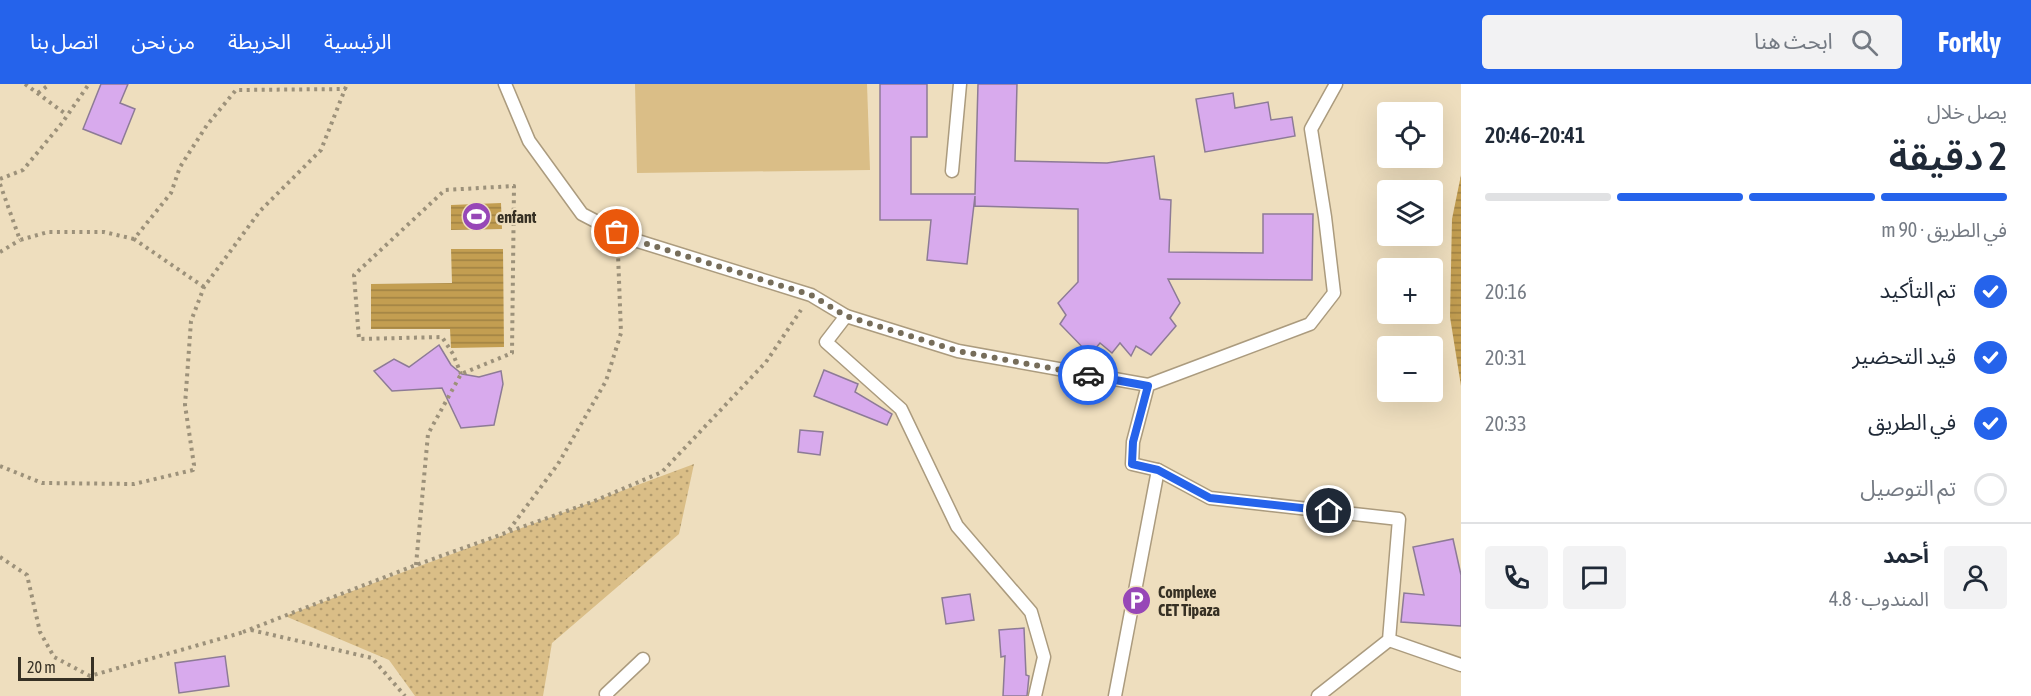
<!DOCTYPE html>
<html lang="ar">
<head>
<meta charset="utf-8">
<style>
	body { margin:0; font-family:"Asap Condensed","Noto Sans Arabic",sans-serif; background:#f2f2f3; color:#1f2937; direction:rtl; height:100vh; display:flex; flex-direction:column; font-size:22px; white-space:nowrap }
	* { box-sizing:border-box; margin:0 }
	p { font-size:20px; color:#747a83 }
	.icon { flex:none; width:33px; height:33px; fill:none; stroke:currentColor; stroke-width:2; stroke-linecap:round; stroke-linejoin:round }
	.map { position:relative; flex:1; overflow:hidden; direction:ltr }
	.side { display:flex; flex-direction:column; background:#fff; width:570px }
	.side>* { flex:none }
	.controls { position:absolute; left:1377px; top:18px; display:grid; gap:12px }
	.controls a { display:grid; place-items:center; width:66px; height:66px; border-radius:6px; background:#fff; box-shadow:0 6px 24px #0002; font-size:30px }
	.scale { position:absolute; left:18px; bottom:15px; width:76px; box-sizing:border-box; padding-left:6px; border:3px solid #363024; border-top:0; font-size:16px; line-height:21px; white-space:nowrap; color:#363024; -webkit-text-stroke:4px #eedebe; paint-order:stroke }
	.pin { position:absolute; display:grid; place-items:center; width:51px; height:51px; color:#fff; margin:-26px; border:3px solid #fff; border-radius:50%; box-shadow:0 2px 6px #0007 }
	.courier { position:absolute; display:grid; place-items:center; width:60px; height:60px; margin:-30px; border:4px solid #2563eb; border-radius:50%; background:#fff; color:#222; box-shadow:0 2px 8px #0007 }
	.summary em { font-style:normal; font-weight:600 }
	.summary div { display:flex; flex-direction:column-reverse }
	.summary { display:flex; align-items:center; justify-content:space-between; height:102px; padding:0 24px }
	h1 { font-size:39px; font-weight:600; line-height:45px }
	.bar { display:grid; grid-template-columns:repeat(4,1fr); gap:9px 6px; align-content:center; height:72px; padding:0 24px }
	.bar i { height:8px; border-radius:4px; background:#e0e1e3 }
	.bar .selected { background:#2563eb }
	.bar p { grid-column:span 4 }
	.line { display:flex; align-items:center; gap:15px; padding:0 24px; border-top:2px solid #e0e1e3 }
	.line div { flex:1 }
	.round { display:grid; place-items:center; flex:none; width:63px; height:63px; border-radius:6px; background:#f2f2f3 }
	ol { padding:0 24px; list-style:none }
	li { display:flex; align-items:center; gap:18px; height:66px }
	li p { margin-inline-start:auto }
	li .icon { padding:6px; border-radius:50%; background:#2563eb; color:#fff; stroke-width:4 }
	li:last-child { color:#747a83 }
	li i { width:33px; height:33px; border:3px solid #e0e1e3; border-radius:50% }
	header { display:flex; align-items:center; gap:36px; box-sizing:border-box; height:84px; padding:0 30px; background:#2563eb; color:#fff }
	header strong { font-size:28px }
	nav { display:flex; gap:33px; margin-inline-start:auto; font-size:21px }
	.search { width:420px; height:54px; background:#f2f2f3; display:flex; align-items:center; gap:15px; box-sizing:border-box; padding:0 21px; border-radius:6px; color:#747a83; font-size:22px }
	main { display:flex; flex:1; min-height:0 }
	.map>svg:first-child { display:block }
</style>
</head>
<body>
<header>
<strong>Forkly</strong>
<div class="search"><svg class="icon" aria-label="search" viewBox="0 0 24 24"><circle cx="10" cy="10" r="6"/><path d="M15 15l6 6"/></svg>ابحث هنا</div>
<nav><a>الرئيسية</a><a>الخريطة</a><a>من نحن</a><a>اتصل بنا</a></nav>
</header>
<main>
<section class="side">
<div class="summary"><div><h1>2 دقيقة</h1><p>يصل خلال</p></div><em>20:41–20:46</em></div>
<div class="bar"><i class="selected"></i><i class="selected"></i><i class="selected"></i><i></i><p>في الطريق · 90 m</p></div>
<ol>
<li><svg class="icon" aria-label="check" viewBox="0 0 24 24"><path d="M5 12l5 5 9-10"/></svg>تم التأكيد<p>20:16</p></li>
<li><svg class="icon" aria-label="check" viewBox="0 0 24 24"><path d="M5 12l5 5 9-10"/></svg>قيد التحضير<p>20:31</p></li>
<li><svg class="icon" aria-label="check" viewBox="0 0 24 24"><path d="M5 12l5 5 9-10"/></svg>في الطريق<p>20:33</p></li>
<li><i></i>تم التوصيل</li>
</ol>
<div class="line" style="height:108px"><a class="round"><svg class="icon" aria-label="person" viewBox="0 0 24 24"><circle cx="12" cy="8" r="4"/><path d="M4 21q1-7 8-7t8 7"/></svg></a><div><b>أحمد</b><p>المندوب · 4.8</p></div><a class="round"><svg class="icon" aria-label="chat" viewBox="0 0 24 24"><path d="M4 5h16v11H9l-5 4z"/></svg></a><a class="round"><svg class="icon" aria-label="phone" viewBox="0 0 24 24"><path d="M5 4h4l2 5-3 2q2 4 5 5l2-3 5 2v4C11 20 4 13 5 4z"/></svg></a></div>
</section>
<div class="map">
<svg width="1461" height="612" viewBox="0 0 1461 612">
	<defs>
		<pattern id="green-dots" width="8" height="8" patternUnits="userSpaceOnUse" patternTransform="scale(1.5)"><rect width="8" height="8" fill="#dabe87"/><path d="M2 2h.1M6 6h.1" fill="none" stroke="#b29b6e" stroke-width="1.8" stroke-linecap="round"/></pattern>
		<pattern id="water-rules" width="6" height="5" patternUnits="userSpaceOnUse" patternTransform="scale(1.5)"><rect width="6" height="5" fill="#c39e51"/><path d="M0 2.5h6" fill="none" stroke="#9f8143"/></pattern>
	</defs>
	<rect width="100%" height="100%" fill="#eedebe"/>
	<path fill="url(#green-dots)" d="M 694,380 L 679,450 L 552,559 L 543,612 L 415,612 L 389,576 L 285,532 Z"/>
	<path fill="#dabe87" d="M 635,0 L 867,0 L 870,86 L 637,89 Z"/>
	<g fill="url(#water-rules)">
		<path d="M 1461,91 L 1461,302 L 1450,233 L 1452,135 Z"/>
		<path d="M 501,119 L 502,145 L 451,146 L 451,121 Z"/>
		<path d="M 451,165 L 503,165 L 504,263 L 451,264 L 450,245 L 371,245 L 371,200 L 452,199 Z"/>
	</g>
	<g fill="#d8aaed" stroke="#8d7b96" stroke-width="1.5">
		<path d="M 101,0 L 128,0 L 120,19 L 135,25 L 121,60 L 83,45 Z"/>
		<path d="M 880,0 L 927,0 L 927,53 L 911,53 L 911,110 L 975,110 L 978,0 L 1017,0 L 1015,77 L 1107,79 L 1154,72 L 1160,115 L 1171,116 L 1169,168 L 1263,169 L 1263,130 L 1313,130 L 1312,196 L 1168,195 L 1180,219 L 1170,234 L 1176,242 L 1151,271 L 1136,262 L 1131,272 L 1120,259 L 1112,269 L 1100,259 L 1090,271 L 1060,240 L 1066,231 L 1058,219 L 1078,198 L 1078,125 L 975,122 L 975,112 L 967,180 L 927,176 L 931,136 L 880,136 Z"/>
		<path d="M 1233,9 L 1235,24 L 1268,18 L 1271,36 L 1292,33 L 1295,52 L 1205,68 L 1196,15 Z"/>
		<path d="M 439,261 L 451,281 L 462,290 L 479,293 L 501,287 L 503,300 L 494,341 L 461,344 L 442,304 L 392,307 L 374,287 L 394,275 L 409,283 Z"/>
		<path d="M 824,286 L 858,300 L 855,308 L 892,330 L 887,341 L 814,312 Z"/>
		<path d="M 800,346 L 823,348 L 820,371 L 798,368 Z"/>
		<path d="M 1453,455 L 1461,491 L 1461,542 L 1401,538 L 1404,509 L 1424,511 L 1413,463 Z"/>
		<path d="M 970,510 L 974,536 L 946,540 L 942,514 Z"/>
		<path d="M 1024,544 L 1026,591 L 1029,592 L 1027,612 L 1003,612 L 1005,572 L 1001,573 L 999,546 Z"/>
		<path d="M 225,572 L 229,602 L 179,609 L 175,579 Z"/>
	</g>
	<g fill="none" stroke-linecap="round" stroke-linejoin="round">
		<defs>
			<g id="lane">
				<path d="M 505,0 L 529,57 L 582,130 L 628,154 L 811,211 L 846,232"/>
				<path d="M 952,87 L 960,0"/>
				<path d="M 1158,386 L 1210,414 L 1399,435 L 1389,556 L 1318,612"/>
				<path d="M 1389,556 L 1461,581"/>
				<path d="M 607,612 L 606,610 L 643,575"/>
				<path d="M 1035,612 L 1044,573 L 1031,528 L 957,442 L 901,325 L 826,258 L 846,232 L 958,267 L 1148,301"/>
				<path d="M 1115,612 L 1158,386 L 1132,380 L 1133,358 L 1148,301 L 1310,240 L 1334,209 L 1325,133 L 1311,45 L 1336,0"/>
			</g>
		</defs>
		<use href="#lane" stroke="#ab9b7e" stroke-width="15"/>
		<g stroke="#9c917a" stroke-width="4" stroke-dasharray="3 4.5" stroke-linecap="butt">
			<path d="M 25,0 L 67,31"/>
			<path d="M 38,9 L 50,0"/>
			<path d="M 0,95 L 23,86 L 62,39 L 89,0"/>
			<path d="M 0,100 L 20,156 L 48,148 L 104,148 L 134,155"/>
			<path d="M 0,168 L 20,156"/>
			<path d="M 204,203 L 134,155 L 171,109 L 180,83 L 207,41 L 236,6 L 346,5"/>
			<path d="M 0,382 L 42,399 L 134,400 L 193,386 L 194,381 L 185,321 L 191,237 L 204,203 L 260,127 L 321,66 L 347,0"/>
			<path d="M 509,446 L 558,380 L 606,297 L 621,249 L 618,170"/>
			<path d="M 0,473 L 27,491 L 40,548 L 54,573 L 90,592 L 244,548"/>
			<path d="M 416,481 L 428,350 L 461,290 L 512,269 L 514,102 L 445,106 L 354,191 L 359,255 L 442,253 L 453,270 L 461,290"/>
			<path d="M 251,546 L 372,574 L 405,612"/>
			<path d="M 243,548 L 416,481 L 592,418 L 662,388 L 766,278 L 801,226"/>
		</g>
		<use href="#lane" stroke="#fff" stroke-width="12"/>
	</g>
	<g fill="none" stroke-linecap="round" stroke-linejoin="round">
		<path stroke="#766d5a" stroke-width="6" stroke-dasharray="0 10.8" d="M 617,148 L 628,154 L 811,211 L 846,232 L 958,267 L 1088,291"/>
		<path stroke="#2563eb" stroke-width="8" d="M 1088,291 L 1148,302 L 1133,358 L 1132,380 L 1158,386 L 1210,414 L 1329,427"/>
	</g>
	<defs>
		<symbol id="stadium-disc" viewBox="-11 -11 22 22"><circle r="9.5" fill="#9747b7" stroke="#eedebe"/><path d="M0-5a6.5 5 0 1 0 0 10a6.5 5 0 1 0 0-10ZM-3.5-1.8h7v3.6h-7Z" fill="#fff"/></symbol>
		<symbol id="parking-disc" viewBox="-11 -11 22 22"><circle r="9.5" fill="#9747b7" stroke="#eedebe"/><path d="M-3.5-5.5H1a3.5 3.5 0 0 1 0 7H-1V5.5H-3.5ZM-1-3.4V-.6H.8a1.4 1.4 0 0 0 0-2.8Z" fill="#fff"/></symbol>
	</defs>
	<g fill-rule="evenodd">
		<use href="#stadium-disc" x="460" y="116" width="33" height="33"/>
		<use href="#parking-disc" x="1120" y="500" width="33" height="33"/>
	</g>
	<g text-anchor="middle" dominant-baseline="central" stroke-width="4.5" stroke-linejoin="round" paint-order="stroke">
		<g font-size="16" font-weight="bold" fill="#363024" stroke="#eedebe" text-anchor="start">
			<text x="497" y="133">enfant</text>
			<text x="1158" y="508">Complexe<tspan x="1158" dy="18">CET Tipaza</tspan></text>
		</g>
	</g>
</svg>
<div class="controls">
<a><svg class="icon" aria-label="locate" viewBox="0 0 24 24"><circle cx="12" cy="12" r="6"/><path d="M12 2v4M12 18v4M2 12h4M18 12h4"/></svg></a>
<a><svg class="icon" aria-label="layers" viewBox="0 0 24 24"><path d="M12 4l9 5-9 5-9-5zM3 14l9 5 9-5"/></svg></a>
<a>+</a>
<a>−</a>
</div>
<div class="scale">20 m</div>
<div class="pin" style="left:617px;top:148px;background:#ea580c"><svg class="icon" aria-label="bag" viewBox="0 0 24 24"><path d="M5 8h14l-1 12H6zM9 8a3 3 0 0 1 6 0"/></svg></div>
<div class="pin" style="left:1329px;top:427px;background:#1f2937"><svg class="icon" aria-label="home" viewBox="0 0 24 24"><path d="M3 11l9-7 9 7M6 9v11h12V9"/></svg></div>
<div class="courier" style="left:1088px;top:291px"><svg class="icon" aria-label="car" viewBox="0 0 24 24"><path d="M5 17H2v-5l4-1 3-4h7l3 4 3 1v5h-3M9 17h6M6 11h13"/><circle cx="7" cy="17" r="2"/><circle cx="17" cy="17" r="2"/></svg></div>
</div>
</main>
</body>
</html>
